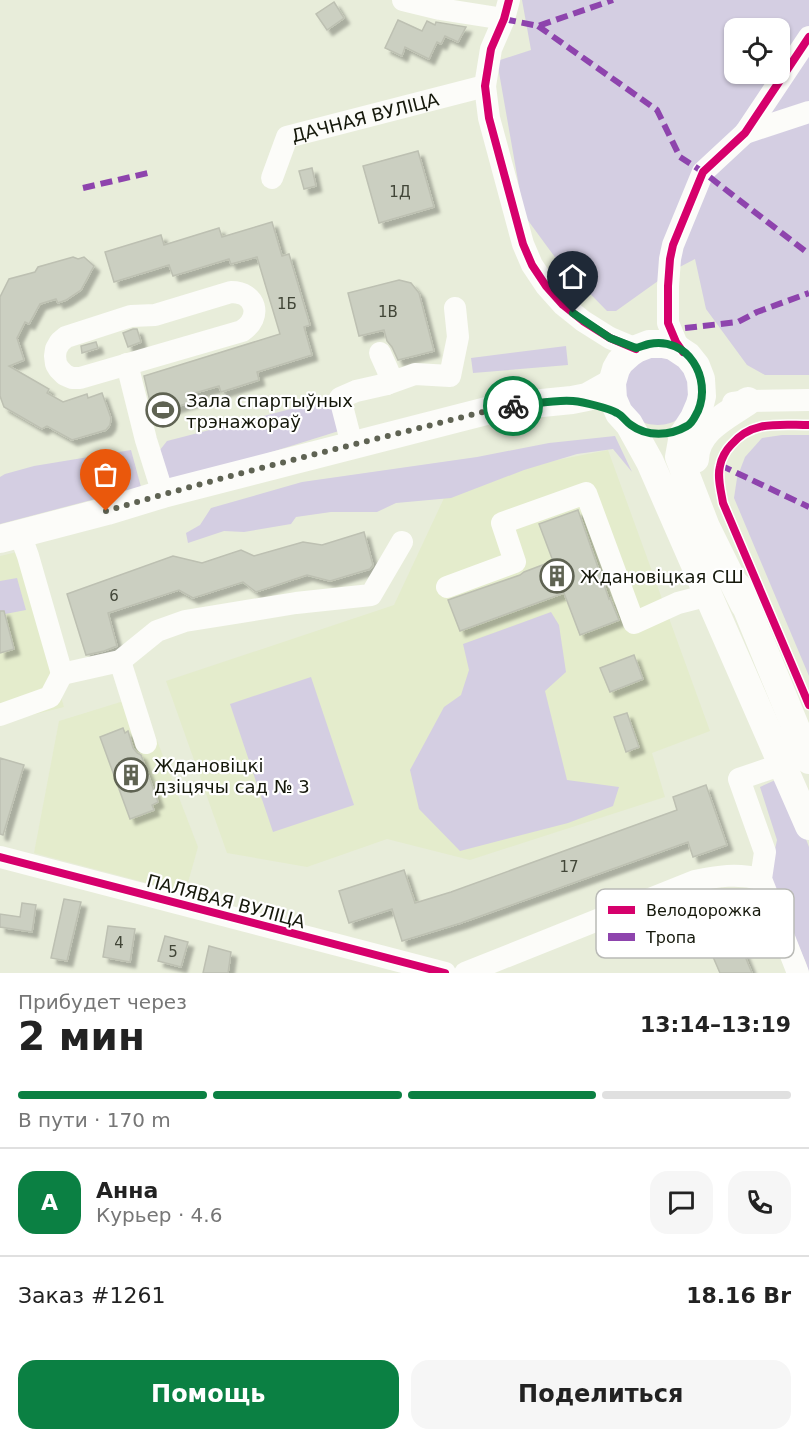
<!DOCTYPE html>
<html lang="ru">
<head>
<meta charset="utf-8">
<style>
	body { margin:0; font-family:"DejaVu Sans",sans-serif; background:#f6f6f6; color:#222; height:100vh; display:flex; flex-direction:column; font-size:22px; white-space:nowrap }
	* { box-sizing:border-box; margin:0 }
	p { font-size:20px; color:#767676 }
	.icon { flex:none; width:33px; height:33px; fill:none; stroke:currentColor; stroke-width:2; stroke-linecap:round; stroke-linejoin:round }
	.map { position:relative; height:973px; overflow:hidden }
	.panel { display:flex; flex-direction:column; background:#fff; flex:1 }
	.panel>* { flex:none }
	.controls { position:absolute; left:724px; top:18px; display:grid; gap:12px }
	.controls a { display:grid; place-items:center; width:66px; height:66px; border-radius:12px; background:#fff; box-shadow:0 2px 4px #0004; font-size:30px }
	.pin { position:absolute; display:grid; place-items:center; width:51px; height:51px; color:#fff; margin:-62px -26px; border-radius:50% 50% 50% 0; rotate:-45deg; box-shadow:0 0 6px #0007 }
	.pin .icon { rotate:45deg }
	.courier { position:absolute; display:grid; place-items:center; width:60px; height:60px; margin:-30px; border:4px solid #0b8043; border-radius:50%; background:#fff; color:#222; box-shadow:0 2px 8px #0007 }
	.summary em { font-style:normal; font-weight:600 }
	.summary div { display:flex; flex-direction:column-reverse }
	.summary { display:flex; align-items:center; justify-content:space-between; height:102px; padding:0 18px }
	h1 { font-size:39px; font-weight:600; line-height:45px }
	.bar { display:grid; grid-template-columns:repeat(4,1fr); gap:9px 6px; align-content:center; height:72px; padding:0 18px }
	.bar i { height:8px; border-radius:4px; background:#e0e0e0 }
	.bar .current { background:#0b8043 }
	.bar p { grid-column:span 4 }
	.line { display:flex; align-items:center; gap:15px; padding:0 18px; border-top:2px solid #e0e0e0 }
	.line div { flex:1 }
	.round { display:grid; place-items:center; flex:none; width:63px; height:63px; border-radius:18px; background:#f6f6f6 }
	.action { display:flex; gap:12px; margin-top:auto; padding:12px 18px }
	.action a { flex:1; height:69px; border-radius:18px; background:#0b8043; color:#fff; font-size:24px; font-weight:600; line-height:69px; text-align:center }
	.action a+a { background:#f6f6f6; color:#222 }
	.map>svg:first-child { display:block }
</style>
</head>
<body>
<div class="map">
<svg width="809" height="973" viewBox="0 0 809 973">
	<defs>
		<filter id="shadow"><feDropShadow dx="5.5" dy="5.5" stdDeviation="1.5" flood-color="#0004"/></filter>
	</defs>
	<rect width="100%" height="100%" fill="#e8edda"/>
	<g fill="#e4eccc">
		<path d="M 608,450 L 710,731 L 652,753 L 665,797 L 470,860 L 387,839 L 307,867 L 227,853 L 166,681 L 394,605 L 452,481 Z"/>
		<path d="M 17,552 L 64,707 L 0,723 L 0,556 Z"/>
		<path d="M 140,696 L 198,847 L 185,893 L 34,853 L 59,721 Z"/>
	</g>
	<g fill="#d4cee2" fill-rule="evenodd">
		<path d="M 522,0 L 809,0 L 809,375 L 765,375 L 747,365 L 706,309 L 695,259 L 672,271 L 616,311 L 607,311 L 557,260 L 524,215 L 497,61 L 531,50 ZM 735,28 L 780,28 L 780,74 L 735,74 Z"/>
		<path d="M 566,346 L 568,365 L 473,373 L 471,358 Z"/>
		<path d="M 675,356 L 694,391 C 690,399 686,410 680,417 C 671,427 649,427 639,420 C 634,416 629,410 625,406 L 623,375 L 635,358 Z"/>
		<path d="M 333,398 L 342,430 L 262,455 L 168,479 L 156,455 L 167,441 Z"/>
		<path d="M 782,435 L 809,435 L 809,676 L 734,498 L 737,478 L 745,457 L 762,438 Z"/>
		<path d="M 615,436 L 632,472 L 613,449 L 577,454 L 524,470 L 451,498 L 396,503 L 377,512 L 331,512 L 296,517 L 291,524 L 244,532 L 224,531 L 188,543 L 186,533 L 200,525 L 211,508 L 302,482 L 477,457 L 549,443 Z"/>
		<path d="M 131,450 L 141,487 L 0,524 L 0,477 L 5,474 L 34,466 Z"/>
		<path d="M 17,578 L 26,610 L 0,615 L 0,581 Z"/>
		<path d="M 551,612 L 559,625 L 566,672 L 545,691 L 567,780 L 619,787 L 613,806 L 568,823 L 460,851 L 419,809 L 410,770 L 444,707 L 461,695 L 469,670 L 463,644 Z"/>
		<path d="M 311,677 L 354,805 L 273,832 L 230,704 Z"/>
		<path d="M 782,777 L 809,847 L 809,973 L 806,963 L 772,884 L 771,868 L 777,840 L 760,787 Z"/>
	</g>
	<g fill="#cbcfc1" stroke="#bdc0b2" stroke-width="1.5" filter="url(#shadow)">
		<path d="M 334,2 L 344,18 L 327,30 L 316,14 Z"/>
		<path d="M 398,20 L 422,31 L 427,21 L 435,25 L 436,22 L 466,27 L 458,42 L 445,36 L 441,44 L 437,42 L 429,59 L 405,47 L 402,56 L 385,48 Z"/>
		<path d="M 418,151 L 434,207 L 379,223 L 363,166 Z"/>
		<path d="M 312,168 L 316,186 L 304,189 L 299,171 Z"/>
		<path d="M 272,222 L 282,256 L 289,254 L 310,325 L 304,327 L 312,355 L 257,372 L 259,380 L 221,392 L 219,386 L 195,393 L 198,400 L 163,411 L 161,403 L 151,406 L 144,376 L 280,334 L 257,257 L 231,264 L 229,259 L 173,276 L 169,265 L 114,282 L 105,252 L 161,235 L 164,245 L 219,228 L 222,237 Z"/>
		<path d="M 73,257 L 78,259 L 84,257 L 94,266 L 81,290 L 66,300 L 58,303 L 56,299 L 40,304 L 29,324 L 25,322 L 17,338 L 24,360 L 9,366 L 49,389 L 47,393 L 63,402 L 87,394 L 88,398 L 102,393 L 111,418 L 110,425 L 106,430 L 72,440 L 47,426 L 42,429 L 4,407 L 0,396 L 0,297 L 9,279 L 35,272 L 38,267 Z"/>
		<path d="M 399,280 L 411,283 L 419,293 L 434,351 L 398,360 L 392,347 L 387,341 L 384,330 L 359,336 L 348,293 Z"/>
		<path d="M 133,329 L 137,329 L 141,342 L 128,347 L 123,333 Z"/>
		<path d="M 96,342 L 98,348 L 82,353 L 81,346 Z"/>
		<path d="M 578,510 L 609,599 L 610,598 L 619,620 L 580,635 L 564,593 L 460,631 L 448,600 L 520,575 L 524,572 L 553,561 L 539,524 Z"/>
		<path d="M 364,532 L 373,565 L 370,569 L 330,581 L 307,575 L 256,592 L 243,582 L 193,598 L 179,590 L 108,613 L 117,646 L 104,651 L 86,655 L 67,594 L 173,556 L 202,563 L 241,550 L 254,556 L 303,542 L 322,545 Z"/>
		<path d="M 0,611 L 4,611 L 14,649 L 0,653 Z"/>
		<path d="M 634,655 L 643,679 L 610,692 L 600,668 Z"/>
		<path d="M 627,713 L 639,747 L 626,752 L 614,717 Z"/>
		<path d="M 123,728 L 125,733 L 128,731 L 133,748 L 137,753 L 141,755 L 158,802 L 152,805 L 154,810 L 130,819 L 100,737 Z"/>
		<path d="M 0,758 L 24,765 L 3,835 L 0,834 Z"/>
		<path d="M 706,785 L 727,845 L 693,857 L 688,842 L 461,923 L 402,941 L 392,909 L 349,923 L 339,891 L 404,870 L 415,903 L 451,892 L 677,810 L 673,797 Z"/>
		<path d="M 719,894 L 752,973 L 720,973 L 691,906 Z"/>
		<path d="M 64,899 L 81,902 L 67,961 L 51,958 Z"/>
		<path d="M 22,903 L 36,905 L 32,932 L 0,927 L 0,914 L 20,917 Z"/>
		<path d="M 108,926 L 135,929 L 130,962 L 103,957 Z"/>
		<path d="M 165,936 L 188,942 L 181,967 L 158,961 Z"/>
		<path d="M 209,946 L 231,952 L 228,973 L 203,973 Z"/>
	</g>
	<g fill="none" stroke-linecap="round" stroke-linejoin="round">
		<g stroke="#fcfcf9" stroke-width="22">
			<path d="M 403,0 L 440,9 L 504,19"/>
			<path d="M 509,0 L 504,19 L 491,49 L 485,86 L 489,118 L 523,244 L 532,265 L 546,286 L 563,305 L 583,321 L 610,338 L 636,349"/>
			<path d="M 745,133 L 809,112"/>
			<path id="s1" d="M 272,178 L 287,137 L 485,86"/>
			<path d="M 231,292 C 256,292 263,317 242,331 L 80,378 L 72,378 L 65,375 L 59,369 L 56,364 L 55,356 L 56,349 L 60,342 L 66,337 L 131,316 L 155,315 Z"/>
			<path d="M 683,352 L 676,342 L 668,323 L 668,286 L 670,259 L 673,245 L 703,172 L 745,133 L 809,37"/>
			<path d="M 380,353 L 389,373 L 387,384"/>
			<path d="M 127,364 L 146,440 L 163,494"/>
			<path d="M 733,403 L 748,401 L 809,400"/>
			<path d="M 352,445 L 340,398 L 356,391 L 387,384 L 415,374 L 450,376 L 458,337 L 455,308"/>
			<path d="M 20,534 L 28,556 L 62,674 L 120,661 L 157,631 L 185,621 L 296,603 L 371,595 L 402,542"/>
			<path d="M 447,587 L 515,562 L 502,523 L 586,493 L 634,623 L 678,603 L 709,595"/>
			<path d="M 120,661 L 146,743"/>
			<path d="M 0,715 L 50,697 L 62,674"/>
			<path d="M 783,764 L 739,779 L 765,852 L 761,879 L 798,973"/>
			<path d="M 0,857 L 445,973"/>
			<path d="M 465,973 L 695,881 C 718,876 737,873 761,879"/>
		</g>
		<g stroke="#fcfcf9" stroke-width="28">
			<path d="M 695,459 C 696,429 727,416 748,401"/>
			<path d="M 0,539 L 107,511 L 163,494 L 502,407 L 572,400 L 587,397 L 612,383"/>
			<path d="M 738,587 L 809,760"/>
			<path d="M 744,604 L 706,527 L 679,457 L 683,435 L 694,418 L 700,404 L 702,396 L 701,379 L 696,366 L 688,356 L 673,346 L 663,344 L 649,344 L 636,349 L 630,353 L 620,362 L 616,369 L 612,383 L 613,399 L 619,413 L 629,424 L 650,462 L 809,826"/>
		</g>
		<g stroke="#8e44ad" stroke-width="6" stroke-dasharray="12 6" stroke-linecap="butt">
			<path d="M 504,19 L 538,26 L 613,0"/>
			<path d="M 538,26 L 657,110 L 680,157 L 703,172 L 809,254"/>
			<path d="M 83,188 L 152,172"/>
			<path d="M 685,328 L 738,322 L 757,312 L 809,293"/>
			<path d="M 720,465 L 809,507"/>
		</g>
		<defs>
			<g id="cycleway">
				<path d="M 509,0 L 504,19 L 491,49 L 485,86 L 489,118 L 523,244 L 532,265 L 546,286 L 563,305 L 583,321 L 610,338 L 636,349"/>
				<path d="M 683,352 L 676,342 L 668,323 L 668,286 L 670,259 L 673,245 L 703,172 L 745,133 L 809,37"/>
				<path d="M 809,425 C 779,425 752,420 731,445 C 726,450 721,459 720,466 C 717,477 721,491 723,503 L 809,705"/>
				<path d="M 0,857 L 445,973"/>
			</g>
		</defs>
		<use href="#cycleway" stroke="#fff" stroke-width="11"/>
		<use href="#cycleway" stroke="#d6006c" stroke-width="8"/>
	</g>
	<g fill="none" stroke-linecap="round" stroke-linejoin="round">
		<path stroke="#5f6353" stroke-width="6" stroke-dasharray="0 10.8" d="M 106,511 C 237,472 370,441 502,407 L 513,406"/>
		<path stroke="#0b8043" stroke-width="8" d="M 513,406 C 531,405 556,399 573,401 C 583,402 609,408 617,413 C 623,416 626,422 631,425 C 647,437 670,436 687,426 C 693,423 695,416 698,411 C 712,378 688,336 649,344 C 645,345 640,347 636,348 L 610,338 L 573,313"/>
	</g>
	<defs>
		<symbol id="stadium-ring" viewBox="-11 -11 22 22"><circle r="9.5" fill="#fff" stroke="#5f6353" stroke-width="1.5"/><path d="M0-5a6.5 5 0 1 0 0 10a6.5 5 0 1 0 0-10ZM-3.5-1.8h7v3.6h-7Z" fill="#5f6353"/></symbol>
		<symbol id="building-ring" viewBox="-11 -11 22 22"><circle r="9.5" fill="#fff" stroke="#5f6353" stroke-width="1.5"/><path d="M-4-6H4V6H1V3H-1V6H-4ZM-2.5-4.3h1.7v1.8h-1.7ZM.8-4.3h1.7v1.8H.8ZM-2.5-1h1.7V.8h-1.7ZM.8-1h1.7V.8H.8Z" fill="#5f6353"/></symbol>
	</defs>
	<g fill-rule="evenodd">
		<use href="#stadium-ring" x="144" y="391" width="38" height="38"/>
		<use href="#building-ring" x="538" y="557" width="38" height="38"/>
		<use href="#building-ring" x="112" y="756" width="38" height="38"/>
	</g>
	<g text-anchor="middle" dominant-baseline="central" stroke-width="4.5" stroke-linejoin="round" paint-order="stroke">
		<g font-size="15" fill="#424638">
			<text x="400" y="192">1Д</text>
			<text x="287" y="304">1Б</text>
			<text x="388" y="312">1В</text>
			<text x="114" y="596">6</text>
			<text x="569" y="867">17</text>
			<text x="119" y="943">4</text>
			<text x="173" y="952">5</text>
		</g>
		<g font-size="18" fill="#15180b" stroke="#fff">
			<text stroke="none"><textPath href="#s1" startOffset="124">ДАЧНАЯ ВУЛІЦА</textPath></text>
			<text transform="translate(226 901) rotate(15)">ПАЛЯВАЯ ВУЛІЦА</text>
		</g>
		<g font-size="18" fill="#15180b" stroke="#fff" text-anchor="start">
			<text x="186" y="400">Зала спартыўных<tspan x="186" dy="21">трэнажораў</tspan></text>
			<text x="580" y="576">Ждановіцкая СШ</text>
			<text x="154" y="765">Ждановіцкі<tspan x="154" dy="21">дзіцячы сад № 3</tspan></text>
		</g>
	</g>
	<rect x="596" y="889" width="198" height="69" rx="9" fill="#fff" stroke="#b9bab6" stroke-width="1.5"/>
	<rect x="608" y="906" width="27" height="8" fill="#d6006c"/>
	<rect x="608" y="933" width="27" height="8" fill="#8e44ad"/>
	<g font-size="16" fill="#15180b">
		<text x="646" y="916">Велодорожка</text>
		<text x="646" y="943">Тропа</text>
	</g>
</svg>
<div class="controls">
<a><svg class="icon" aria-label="locate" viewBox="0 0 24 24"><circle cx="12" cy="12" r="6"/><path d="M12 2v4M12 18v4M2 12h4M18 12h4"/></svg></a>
</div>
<div class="pin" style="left:106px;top:511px;background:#ea580c"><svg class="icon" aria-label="bag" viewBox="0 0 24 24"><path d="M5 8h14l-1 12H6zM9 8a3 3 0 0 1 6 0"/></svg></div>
<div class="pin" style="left:573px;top:313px;background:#1f2937"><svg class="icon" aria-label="home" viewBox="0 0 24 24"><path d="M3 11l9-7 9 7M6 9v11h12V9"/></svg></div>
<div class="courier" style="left:513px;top:406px"><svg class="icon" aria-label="bike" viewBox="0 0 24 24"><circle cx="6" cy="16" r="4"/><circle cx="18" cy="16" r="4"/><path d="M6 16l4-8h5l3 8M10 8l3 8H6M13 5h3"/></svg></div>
</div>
<section class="panel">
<div class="summary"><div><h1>2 мин</h1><p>Прибудет через</p></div><em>13:14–13:19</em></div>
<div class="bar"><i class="current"></i><i class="current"></i><i class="current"></i><i></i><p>В пути · 170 m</p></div>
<div class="line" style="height:108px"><b class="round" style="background:#0b8043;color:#fff">А</b><div><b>Анна</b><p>Курьер · 4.6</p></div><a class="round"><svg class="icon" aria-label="chat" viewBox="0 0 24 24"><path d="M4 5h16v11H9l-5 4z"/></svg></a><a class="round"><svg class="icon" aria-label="phone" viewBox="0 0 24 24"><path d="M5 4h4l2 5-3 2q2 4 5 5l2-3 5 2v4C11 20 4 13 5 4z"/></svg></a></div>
<div class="line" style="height:78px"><div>Заказ #1261</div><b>18.16 Br</b></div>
<div class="action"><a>Помощь</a><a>Поделиться</a></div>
</section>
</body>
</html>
